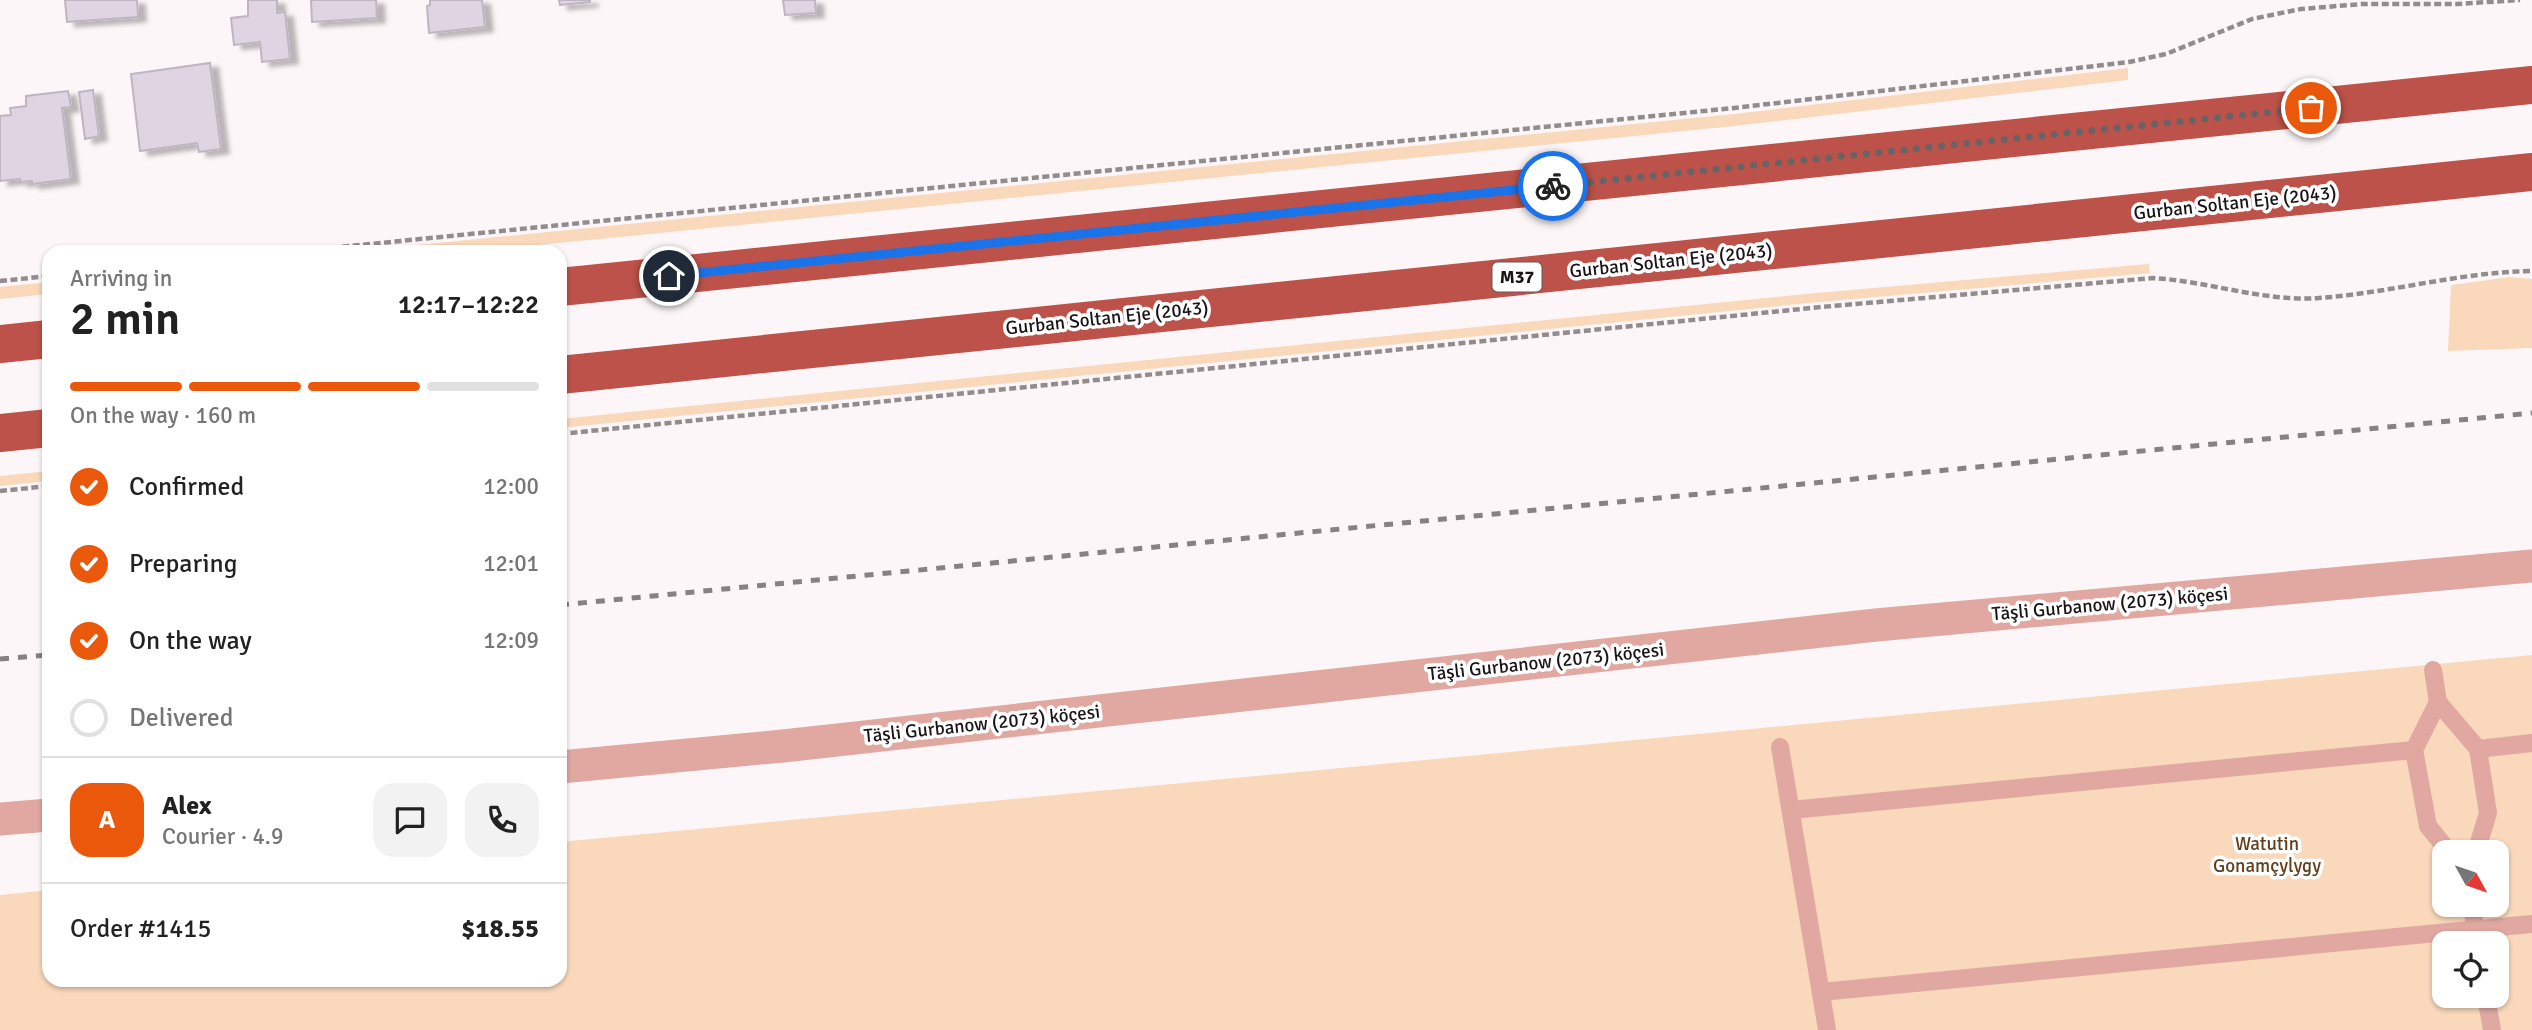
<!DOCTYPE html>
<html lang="en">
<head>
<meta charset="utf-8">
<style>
	body { margin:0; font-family:Signika,sans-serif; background:#f2f2f2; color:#222; height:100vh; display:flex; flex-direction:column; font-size:26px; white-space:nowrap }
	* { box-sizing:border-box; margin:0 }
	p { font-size:23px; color:#767676 }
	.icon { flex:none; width:38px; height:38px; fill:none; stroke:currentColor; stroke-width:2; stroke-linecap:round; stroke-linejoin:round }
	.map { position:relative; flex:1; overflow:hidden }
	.side { position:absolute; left:42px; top:245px; width:525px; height:742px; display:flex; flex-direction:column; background:#fff; border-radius:21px; box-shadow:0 2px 5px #0004 }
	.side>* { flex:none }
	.needle { width:46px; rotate:130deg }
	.controls { position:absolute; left:2432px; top:840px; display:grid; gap:14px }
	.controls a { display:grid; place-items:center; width:77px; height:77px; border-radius:14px; background:#fff; box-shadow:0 2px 5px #0004; font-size:35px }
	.pin { position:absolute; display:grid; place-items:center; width:60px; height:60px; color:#fff; margin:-30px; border:4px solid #fff; border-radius:50%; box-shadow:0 2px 7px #0007 }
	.courier { position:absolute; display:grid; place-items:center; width:70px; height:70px; margin:-35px; border:5px solid #1a73e8; border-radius:50%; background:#fff; color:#222; box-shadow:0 2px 9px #0007 }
	.head em { font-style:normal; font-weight:600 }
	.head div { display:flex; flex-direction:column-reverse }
	.head { display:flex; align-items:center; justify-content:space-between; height:119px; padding:0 28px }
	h1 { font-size:46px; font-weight:600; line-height:52px }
	.bar { display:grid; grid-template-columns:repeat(4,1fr); gap:10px 7px; align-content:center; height:84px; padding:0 28px }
	.bar i { height:9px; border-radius:5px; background:#e0e0e0 }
	.bar .current { background:#ea580c }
	.bar p { grid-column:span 4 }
	.line { display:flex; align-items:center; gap:18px; padding:0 28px; border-top:2px solid #e0e0e0 }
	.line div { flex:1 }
	.round { display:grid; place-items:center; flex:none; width:74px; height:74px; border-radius:21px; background:#f2f2f2 }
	ol { padding:0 28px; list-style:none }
	li { display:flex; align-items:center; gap:21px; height:77px }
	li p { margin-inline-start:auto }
	li .icon { padding:7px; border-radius:50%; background:#ea580c; color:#fff; stroke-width:4 }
	li:last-child { color:#767676 }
	li i { width:38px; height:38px; border:4px solid #e0e0e0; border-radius:50% }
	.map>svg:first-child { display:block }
</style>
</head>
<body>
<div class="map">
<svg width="2532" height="1030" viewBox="0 0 2532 1030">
	<defs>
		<filter id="shadow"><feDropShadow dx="8" dy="4.5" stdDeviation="2" flood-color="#0004"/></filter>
	</defs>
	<rect width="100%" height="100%" fill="#fdf6f9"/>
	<g fill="#f9d8bb" fill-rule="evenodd">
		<path d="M 2128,68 L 2128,80 L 1735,126 L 469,252 L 347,252 L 1734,114 Z"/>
		<path d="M 2149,264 L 2150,273 L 1819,302 L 560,428 L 560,419 L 1816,293 Z"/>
		<path d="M 2510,277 L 2532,279 L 2532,348 L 2448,351 L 2451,285 Z"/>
		<path d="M 49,282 L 49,294 L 0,299 L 0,287 Z"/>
		<path d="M 49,471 L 49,481 L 0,486 L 0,476 Z"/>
		<path d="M 2532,655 L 2532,1030 L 0,1030 L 0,895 L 49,890 L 49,980 L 560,980 L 560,842 ZM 2445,852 L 2497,852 L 2497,905 L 2445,905 ZM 2445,943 L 2497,943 L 2497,996 L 2445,996 Z"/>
	</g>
	<g fill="#dfd5e2" stroke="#beb4c2" stroke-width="2" filter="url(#shadow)">
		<path d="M 65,0 L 137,0 L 138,17 L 67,22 Z"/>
		<path d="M 248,0 L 277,0 L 277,13 L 285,12 L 290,59 L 262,62 L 260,42 L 234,45 L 231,18 L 248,16 Z"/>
		<path d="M 311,0 L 376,0 L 377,18 L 312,22 Z"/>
		<path d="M 430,0 L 482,0 L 485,27 L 429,33 L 427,6 L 430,5 Z"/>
		<path d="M 559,0 L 590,0 L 590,2 L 560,5 Z"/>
		<path d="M 783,0 L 815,0 L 816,13 L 785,15 Z"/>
		<path d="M 210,63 L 221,149 L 199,152 L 197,143 L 140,151 L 131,74 Z"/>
		<path d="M 93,90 L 99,136 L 85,139 L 79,92 Z"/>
		<path d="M 68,91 L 71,107 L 62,108 L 71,179 L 32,184 L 32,181 L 20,182 L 20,179 L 0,181 L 0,116 L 11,115 L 10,108 L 26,106 L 26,96 Z"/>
	</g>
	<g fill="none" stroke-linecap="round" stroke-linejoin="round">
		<g stroke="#928c8f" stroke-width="4.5" stroke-dasharray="7 3.5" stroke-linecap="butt">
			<path d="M 290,252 L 1734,108 L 2129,62 L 2166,54 L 2252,19 L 2301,9 L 2362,4 L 2457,4 L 2520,0"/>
			<path d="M 0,281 L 49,276"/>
			<path d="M 560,434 L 1821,307 L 2153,278 C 2208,281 2263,302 2319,298 C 2390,293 2460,272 2532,271"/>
			<path d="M 0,491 L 49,486"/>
		</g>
		<g stroke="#e0a8a1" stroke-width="18">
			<path d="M 2433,670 L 2438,702 L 2478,749 L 2488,813 L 2476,852"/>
			<path d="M 2438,702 L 2414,750 L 2428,826 L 2449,852"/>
			<path d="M 1780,747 L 1827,1030"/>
			<path d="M 2478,749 L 2532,743"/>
			<path d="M 1791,810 L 2414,750"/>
			<path d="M 2472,905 L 2477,943"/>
			<path d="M 1821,992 L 2532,924"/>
			<path d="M 2486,996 L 2492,1030"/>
		</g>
		<g stroke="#e0a8a1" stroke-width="33">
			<path d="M 560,767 L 783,746 L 1876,625 L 2532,566"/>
			<path d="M 0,819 L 49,815"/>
		</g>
		<g stroke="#bc5249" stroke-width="38">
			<path d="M 560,287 L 2532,85"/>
			<path d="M 0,344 L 49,339"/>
			<path d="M 560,375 L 2532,172"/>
			<path d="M 0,433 L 49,428"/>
		</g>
		<g stroke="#878184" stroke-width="5" stroke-dasharray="9 9" stroke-linecap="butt">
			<path d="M 560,605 L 2532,413"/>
			<path d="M 0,659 L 49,655"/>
		</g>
	</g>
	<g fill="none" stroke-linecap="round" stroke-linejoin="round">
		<path stroke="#696365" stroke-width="7" stroke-dasharray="0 12.6" d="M 1553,186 L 2311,108"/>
		<path stroke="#1a73e8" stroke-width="9" d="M 669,276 L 1553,186"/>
	</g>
	<g text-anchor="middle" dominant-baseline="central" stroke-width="7" stroke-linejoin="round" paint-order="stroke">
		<rect fill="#fff" stroke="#5e5a5c" stroke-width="2" x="1492.5" y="262.5" width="49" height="29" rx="5"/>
		<g font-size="18" font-weight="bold" fill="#191416">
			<text x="1517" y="277">M37</text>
		</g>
		<g font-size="19" fill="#191416" stroke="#fff">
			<text transform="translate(2235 203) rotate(-6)">Gurban Soltan Eje (2043)</text>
			<text transform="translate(1671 261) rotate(-6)">Gurban Soltan Eje (2043)</text>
			<text transform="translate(1107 318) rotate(-6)">Gurban Soltan Eje (2043)</text>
			<text transform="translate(2110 604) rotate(-5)">Täşli Gurbanow (2073) köçesi</text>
			<text transform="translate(1546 662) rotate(-6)">Täşli Gurbanow (2073) köçesi</text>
			<text transform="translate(982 724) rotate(-6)">Täşli Gurbanow (2073) köçesi</text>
		</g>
		<g font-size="19" fill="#633e1b" stroke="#fff">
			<text x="2267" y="844">Watutin<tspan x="2267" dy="22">Gonamçylygy</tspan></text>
		</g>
	</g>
</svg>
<div class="controls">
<a><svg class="needle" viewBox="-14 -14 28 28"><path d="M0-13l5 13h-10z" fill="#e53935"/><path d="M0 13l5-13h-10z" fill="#767676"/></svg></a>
<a><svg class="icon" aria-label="locate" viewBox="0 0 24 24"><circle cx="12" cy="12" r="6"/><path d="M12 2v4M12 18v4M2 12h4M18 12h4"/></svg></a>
</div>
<div class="pin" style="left:2311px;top:108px;background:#ea580c"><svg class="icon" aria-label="bag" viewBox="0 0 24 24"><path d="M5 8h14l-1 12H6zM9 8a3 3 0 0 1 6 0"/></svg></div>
<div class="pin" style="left:669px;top:276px;background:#1f2937"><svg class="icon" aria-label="home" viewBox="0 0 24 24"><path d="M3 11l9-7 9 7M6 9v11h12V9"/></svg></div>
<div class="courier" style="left:1553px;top:186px"><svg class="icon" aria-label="bike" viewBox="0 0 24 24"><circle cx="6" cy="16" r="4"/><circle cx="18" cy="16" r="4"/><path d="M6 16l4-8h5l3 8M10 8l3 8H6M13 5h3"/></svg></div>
<section class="side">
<div class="head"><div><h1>2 min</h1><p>Arriving in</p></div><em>12:17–12:22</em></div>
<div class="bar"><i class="current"></i><i class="current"></i><i class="current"></i><i></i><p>On the way · 160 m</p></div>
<ol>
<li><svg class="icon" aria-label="check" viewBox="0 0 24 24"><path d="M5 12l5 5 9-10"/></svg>Confirmed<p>12:00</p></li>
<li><svg class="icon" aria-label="check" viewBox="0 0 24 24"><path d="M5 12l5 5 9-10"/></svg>Preparing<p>12:01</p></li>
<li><svg class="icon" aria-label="check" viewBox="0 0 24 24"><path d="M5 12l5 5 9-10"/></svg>On the way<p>12:09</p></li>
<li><i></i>Delivered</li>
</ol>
<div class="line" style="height:126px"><b class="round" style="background:#ea580c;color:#fff">A</b><div><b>Alex</b><p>Courier · 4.9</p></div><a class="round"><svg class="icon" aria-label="chat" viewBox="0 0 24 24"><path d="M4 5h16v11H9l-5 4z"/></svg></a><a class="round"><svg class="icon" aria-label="phone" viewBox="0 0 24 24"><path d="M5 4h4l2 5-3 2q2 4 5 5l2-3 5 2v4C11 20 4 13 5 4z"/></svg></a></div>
<div class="line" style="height:91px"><div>Order #1415</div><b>$18.55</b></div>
</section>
</div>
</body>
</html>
